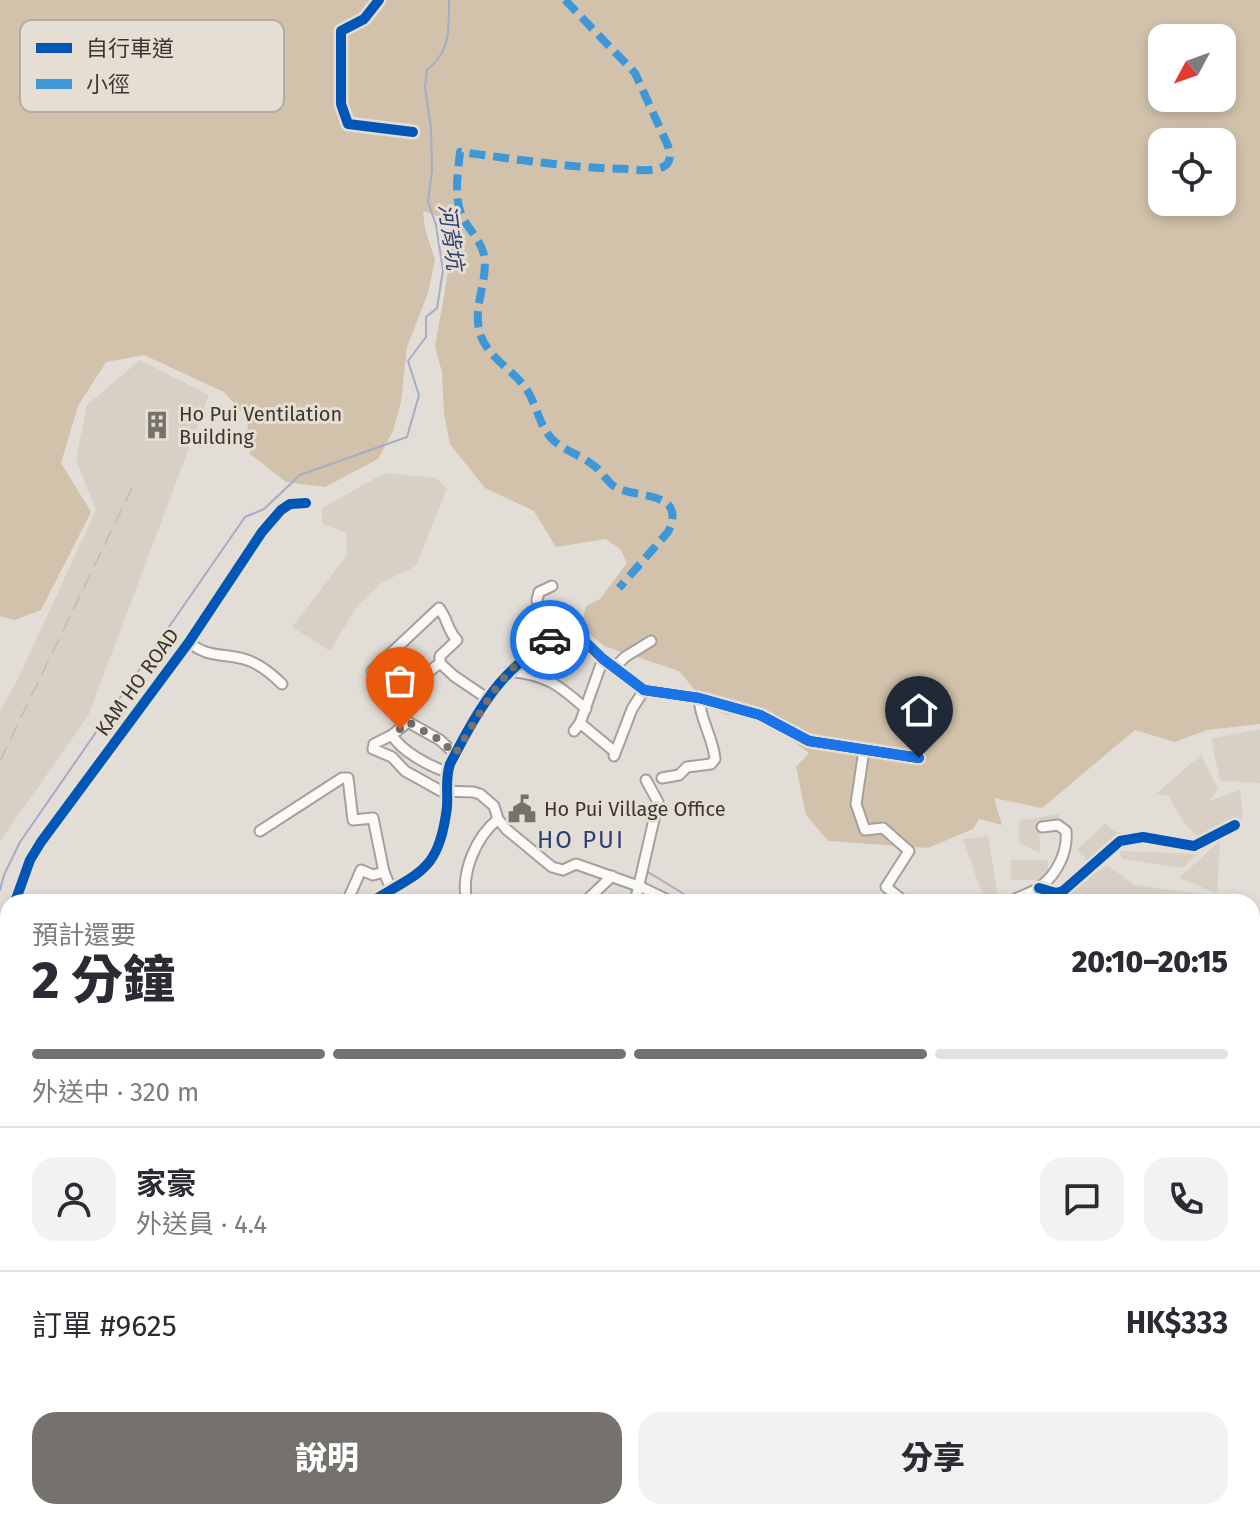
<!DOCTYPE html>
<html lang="zh-TW">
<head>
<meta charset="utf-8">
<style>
	body { margin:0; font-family:"Fira Sans","Noto Sans TC",sans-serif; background:#f2f2f3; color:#2b2b33; height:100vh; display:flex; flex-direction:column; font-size:30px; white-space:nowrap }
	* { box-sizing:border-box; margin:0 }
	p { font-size:26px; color:#7c7c81 }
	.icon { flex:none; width:44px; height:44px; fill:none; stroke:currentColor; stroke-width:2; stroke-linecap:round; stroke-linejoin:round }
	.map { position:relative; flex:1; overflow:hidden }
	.panel { position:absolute; left:0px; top:894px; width:1260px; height:626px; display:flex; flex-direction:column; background:#fff; border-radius:24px 24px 0 0; box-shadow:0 4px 12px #0003 }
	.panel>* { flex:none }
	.needle { width:52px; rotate:229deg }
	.tools { position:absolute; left:1148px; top:24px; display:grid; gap:16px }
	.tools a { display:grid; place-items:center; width:88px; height:88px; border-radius:16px; background:#fff; box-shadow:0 4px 12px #0003; font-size:40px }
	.pin { position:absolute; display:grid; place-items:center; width:68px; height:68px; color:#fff; margin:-82px -34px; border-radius:50% 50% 50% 0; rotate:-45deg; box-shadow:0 0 8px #0007 }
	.pin .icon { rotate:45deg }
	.courier { position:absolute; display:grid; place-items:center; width:80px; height:80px; margin:-40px; border:6px solid #1a73e8; border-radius:50%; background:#fff; color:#222; box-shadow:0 2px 10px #0007 }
	.overview em { font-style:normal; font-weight:800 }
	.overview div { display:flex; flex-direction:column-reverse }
	.overview { display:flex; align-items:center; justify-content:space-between; height:136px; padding:0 32px }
	h1 { font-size:52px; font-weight:800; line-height:60px }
	.bar { display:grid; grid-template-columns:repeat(4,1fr); gap:12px 8px; align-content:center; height:96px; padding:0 32px }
	.bar i { height:10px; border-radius:6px; background:#e1e1e2 }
	.bar .on { background:#75716c }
	.bar p { grid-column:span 4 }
	.line { display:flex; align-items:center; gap:20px; padding:0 32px; border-top:2px solid #e1e1e2 }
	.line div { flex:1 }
	.round { display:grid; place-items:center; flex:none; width:84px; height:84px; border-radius:24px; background:#f2f2f3 }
	.cta { display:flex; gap:16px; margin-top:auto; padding:16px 32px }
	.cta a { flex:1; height:92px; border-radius:24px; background:#75716c; color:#fff; font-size:32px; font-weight:800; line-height:92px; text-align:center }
	.cta a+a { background:#f2f2f3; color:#2b2b33 }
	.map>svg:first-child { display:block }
</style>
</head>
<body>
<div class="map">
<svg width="1260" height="1519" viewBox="0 0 1260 1519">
	<rect width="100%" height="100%" fill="#e2ddd7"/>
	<g fill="#d8d0c4">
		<path d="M 140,360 L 209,395 L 88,716 L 0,841 L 0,710 L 17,681 L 96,510 L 76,459 L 87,405 Z"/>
		<path d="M 385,473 L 436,478 L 447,489 L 416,566 L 383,582 L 357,606 L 330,651 L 292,627 L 347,555 L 346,533 L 322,523 L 322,508 Z"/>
		<path d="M 1260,729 L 1260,783 L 1220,781 L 1211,739 Z"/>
		<path d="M 1201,755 L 1218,789 L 1209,801 L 1240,790 L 1243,816 L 1240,821 L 1221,828 L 1216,825 L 1201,840 L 1185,824 L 1168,796 L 1156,794 Z"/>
		<path d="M 1058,814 L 1059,821 L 1039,825 L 1040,853 L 1019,843 L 1019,821 Z"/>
		<path d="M 1105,823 L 1115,832 L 1141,834 L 1115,841 L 1090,864 L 1077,850 Z"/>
		<path d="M 988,836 L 999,902 L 985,902 L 963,839 Z"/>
		<path d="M 1220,841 L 1217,893 L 1179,878 Z"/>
		<path d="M 1120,852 L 1120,851 L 1198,854 L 1182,868 L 1122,859 Z"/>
		<rect x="1011" y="860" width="37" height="20"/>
		<path d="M 1107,865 L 1135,885 L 1194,893 L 1191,902 L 1079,902 L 1068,892 Z"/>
		<path d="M 1260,951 L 1260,1044 L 1252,1048 L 1252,954 Z"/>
		<path d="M 8,1466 L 8,1512 L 70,1512 L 64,1519 L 0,1519 L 0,1469 Z"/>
	</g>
	<g fill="#d2c2ab" fill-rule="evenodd">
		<path d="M 0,0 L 1260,0 L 1260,724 L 1207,730 L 1174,742 L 1135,730 L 1042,808 L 994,798 L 1002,825 L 979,819 L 973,829 L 928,848 L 828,841 L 806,815 L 796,767 L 809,753 L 759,716 L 727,715 L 709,707 L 679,671 L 604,646 L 581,626 L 586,606 L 600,599 L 627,563 L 621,550 L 606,539 L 556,547 L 534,511 L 485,488 L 450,444 L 444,415 L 442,372 L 435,347 L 451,255 L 448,220 L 423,211 L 425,229 L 435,260 L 428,293 L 407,347 L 401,402 L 393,431 L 378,459 L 325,487 L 286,482 L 250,454 L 247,418 L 224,392 L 144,355 L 106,362 L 78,406 L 61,463 L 91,512 L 41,610 L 15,620 L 0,616 ZM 1162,38 L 1222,38 L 1222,98 L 1162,98 ZM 1162,142 L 1222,142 L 1222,202 L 1162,202 Z"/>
		<path d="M 1260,1158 L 1260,1238 L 1252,1240 L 1252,1160 Z"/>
		<path d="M 1260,1301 L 1260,1519 L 1243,1519 L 1239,1512 L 1252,1512 L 1252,1303 Z"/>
		<path d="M 106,1512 L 471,1512 L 458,1519 L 107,1519 Z"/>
		<path d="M 845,1512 L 1117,1512 L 1119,1519 L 829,1519 Z"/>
	</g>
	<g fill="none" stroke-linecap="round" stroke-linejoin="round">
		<g stroke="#a3adc6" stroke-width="2">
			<path d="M 648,872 L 697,902"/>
			<path d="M 0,890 L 4,875 L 20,842 L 245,517 L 264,509 L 300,475 L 407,437 L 419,395 L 408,361 L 426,337 L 426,317 L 437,308 L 443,270 L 436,225 L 428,202 L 432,170 L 431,128 L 425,86 L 427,70 C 451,51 449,28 449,0"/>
			<path d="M 0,1052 L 4,1074 L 0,1098"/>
			<path d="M 0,1180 L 8,1181"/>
		</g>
		<g stroke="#a3adc6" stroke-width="9">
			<path d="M 1125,1512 L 1127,1519"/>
			<path d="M 1224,1512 L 1227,1519"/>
			<path d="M 808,1519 L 828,1512"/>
			<path d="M 1172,1519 L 1180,1512"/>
		</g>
		<defs>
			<g id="minor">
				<path d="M 546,641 L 537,600 L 539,592 L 552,586"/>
				<path d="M 189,642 C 207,658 222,653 244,659 C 258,663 272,674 282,684"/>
				<path d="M 440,663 L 440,656 L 457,640 C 447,630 448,619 439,608 L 372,671 L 395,699 L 440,663 L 454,676 L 488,699"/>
				<path d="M 614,668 L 625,657 L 651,641"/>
				<path d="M 509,671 C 546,675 558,684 586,709"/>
				<path d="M 395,699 L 394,701 L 408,722"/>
				<path d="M 580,723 L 615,752"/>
				<path d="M 574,731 L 580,723 L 603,659"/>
				<path d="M 392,735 L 374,744 L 373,749 L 392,757 L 405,771 L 441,791 L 473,792 L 480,794 L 494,806 L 498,819 L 506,829 L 552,867 L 563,870 L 576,864 L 641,887 L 672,902"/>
				<path d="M 864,750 L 856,804 L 865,830 L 883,828 L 909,851 L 886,887 L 905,902"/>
				<path d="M 614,756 L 632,709 L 644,690"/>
				<path d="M 447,772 C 429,766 401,751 392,735 L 408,722 L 440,740 L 455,754"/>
				<path d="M 662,778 L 679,775 L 687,767 L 711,764 L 715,759 C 713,737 700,720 699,698"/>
				<path d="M 260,831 L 342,778 L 348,778 L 353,820 L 373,818 L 384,872 L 391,889"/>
				<path d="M 1039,888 L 1056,893 L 1063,891 L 1120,841 L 1143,837 L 1194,846 L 1235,825"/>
				<path d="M 588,899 L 612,876"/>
				<path d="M 15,902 L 30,860 L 41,842 L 189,642 L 262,532 L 281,510 L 290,504 L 306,503"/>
				<path d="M 347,902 L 361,870 L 373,875 L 384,872"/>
				<path d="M 371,902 C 420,871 439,872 447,807 C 448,792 445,778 450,764 C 482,702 507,658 573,630 L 603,659 L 644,690 L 699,698 L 760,715 L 809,741 L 919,758"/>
				<path d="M 467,902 C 460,873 476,837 498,819"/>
				<path d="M 635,902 L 658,802 L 646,780"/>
				<path d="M 1011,902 C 1020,895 1031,894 1040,887 C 1057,874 1068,852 1066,831 L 1058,825 L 1042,827"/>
				<path d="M 8,935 L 8,968"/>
				<path d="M 1252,1054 L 1260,1048"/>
				<path d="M 1252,1093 L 1260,1100"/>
				<path d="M 0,1153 L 8,1130"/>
				<path d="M 0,1381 L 8,1380"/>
				<path d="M 92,1512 L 92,1519"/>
				<path d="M 75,1519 L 84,1512"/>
			</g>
			<g id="motorway">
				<path d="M 1252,1255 L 1260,1254"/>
				<path d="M 1252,1291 L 1260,1290"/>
				<path d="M 548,1519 L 559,1512"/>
				<path d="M 599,1519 L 609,1512"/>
			</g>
		</defs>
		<use href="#minor" stroke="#a4a09c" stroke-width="13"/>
		<use href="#motorway" stroke="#a4a09c" stroke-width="20"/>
		<use href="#minor" stroke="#fbfaf9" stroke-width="9"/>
		<use href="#motorway" stroke="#fbfaf9" stroke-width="16"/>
		<path stroke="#c2c0be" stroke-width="2" stroke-dasharray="16 8" stroke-linecap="butt" d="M 0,761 L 133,486"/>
		<path stroke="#3e98d8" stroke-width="8" stroke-dasharray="16 8" stroke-linecap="butt" d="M 565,0 L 635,73 L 668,146 C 670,154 672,163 663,167 C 652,172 637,170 626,169 C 570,168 515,159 460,152 C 458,173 453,198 463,218 C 470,231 481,241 484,255 C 488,278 476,300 478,322 C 480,355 511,366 527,390 C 537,406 539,425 552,439 C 564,451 581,455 593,465 C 602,471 606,481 615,487 C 636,499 688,490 668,532 L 619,588"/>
		<defs>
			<g id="cycleway">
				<path d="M 379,0 L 364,19 L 341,31 L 341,104 L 348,124 L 413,132"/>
				<path d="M 1039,888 L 1056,893 L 1063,891 L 1120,841 L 1143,837 L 1194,846 L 1235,825"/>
				<path d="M 15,902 L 30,860 L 41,842 L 189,642 L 262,532 L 281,510 L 290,504 L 306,503"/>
				<path d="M 371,902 C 420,871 439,872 447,807 C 448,792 445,778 450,764 C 482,702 507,658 573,630 L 603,659 L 644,690 L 699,698 L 760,715 L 809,741 L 919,758"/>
			</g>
		</defs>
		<use href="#cycleway" stroke="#e6ded2" stroke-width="15"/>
		<use href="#cycleway" stroke="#0057b8" stroke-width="10"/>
	</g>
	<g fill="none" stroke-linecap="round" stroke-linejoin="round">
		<path stroke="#75716c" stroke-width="8" stroke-dasharray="0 14.4" d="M 400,729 L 408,722 L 440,740 L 455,754 C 482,712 502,664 550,640"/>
		<path stroke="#1a73e8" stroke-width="10" d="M 550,640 L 573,630 L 603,659 L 644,690 L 699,698 L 760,715 L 809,741 L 919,758"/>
	</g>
	<defs>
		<symbol id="building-bare" viewBox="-9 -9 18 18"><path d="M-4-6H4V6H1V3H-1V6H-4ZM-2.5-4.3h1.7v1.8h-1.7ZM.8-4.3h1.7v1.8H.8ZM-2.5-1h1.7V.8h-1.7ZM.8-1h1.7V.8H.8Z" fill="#75716c" stroke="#e6ded2" stroke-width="2.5" paint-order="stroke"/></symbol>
		<symbol id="civic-bare" viewBox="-9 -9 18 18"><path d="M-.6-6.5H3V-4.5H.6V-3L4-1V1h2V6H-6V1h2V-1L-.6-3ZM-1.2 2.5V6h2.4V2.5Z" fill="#75716c" stroke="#e6ded2" stroke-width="2.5" paint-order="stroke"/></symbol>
	</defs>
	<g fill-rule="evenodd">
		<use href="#building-bare" x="137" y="405" width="40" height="40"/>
		<use href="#civic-bare" x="502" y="789" width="40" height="40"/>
	</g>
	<g text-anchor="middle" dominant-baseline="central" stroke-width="6" stroke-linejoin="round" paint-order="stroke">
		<g font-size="20" fill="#3a3732" stroke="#e6ded2" text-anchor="start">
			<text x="179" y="414">Ho Pui Ventilation<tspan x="179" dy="23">Building</tspan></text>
			<text x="544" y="809">Ho Pui Village Office</text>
		</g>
		<g font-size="20" fill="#3a3732" stroke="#e6ded2">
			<text transform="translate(137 682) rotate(-54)">KAM HO ROAD</text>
		</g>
		<g font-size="22" font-style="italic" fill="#2e4174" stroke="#e6ded2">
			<text transform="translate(451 237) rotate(82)">河背坑</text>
		</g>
		<g font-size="24" letter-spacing="2" fill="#2b3f78" stroke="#e6ded2">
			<text x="581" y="840">HO PUI</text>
		</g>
	</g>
	<rect x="20" y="20" width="264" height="92" rx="12" fill="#e6ded2" stroke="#b2aca2" stroke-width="2"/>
	<rect x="36" y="43" width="36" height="10" fill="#0057b8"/>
	<rect x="36" y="79" width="36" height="10" fill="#3e98d8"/>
	<g font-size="22" fill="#3a3732">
		<text x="86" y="56">自行車道</text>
		<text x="86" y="92">小徑</text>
	</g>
</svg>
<div class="tools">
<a><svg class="needle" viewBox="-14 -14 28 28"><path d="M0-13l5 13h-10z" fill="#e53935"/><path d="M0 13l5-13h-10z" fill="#7c7c81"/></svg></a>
<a><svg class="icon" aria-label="locate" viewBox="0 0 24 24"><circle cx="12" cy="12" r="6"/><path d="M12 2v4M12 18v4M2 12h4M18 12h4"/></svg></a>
</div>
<div class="pin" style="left:400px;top:729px;background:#ea580c"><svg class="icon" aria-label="bag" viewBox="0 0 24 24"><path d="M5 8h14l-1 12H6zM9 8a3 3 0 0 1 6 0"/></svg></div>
<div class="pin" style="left:919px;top:758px;background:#1f2937"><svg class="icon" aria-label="home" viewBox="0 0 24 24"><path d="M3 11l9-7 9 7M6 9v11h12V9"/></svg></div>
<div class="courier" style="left:550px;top:640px"><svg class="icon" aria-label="car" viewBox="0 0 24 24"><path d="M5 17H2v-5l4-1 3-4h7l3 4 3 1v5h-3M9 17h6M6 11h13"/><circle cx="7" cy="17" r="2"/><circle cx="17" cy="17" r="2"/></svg></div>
<section class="panel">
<div class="overview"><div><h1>2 分鐘</h1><p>預計還要</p></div><em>20:10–20:15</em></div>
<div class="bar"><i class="on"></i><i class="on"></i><i class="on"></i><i></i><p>外送中 · 320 m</p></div>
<div class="line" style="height:144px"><a class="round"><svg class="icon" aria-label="person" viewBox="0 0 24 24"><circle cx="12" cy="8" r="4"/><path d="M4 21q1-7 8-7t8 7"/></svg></a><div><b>家豪</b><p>外送員 · 4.4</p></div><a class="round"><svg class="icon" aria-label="chat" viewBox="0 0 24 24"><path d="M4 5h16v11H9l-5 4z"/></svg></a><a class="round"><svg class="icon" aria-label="phone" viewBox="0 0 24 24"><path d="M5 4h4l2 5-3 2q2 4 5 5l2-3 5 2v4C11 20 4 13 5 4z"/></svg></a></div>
<div class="line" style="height:104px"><div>訂單 #9625</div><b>HK$333</b></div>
<div class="cta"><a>說明</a><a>分享</a></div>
</section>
</div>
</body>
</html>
